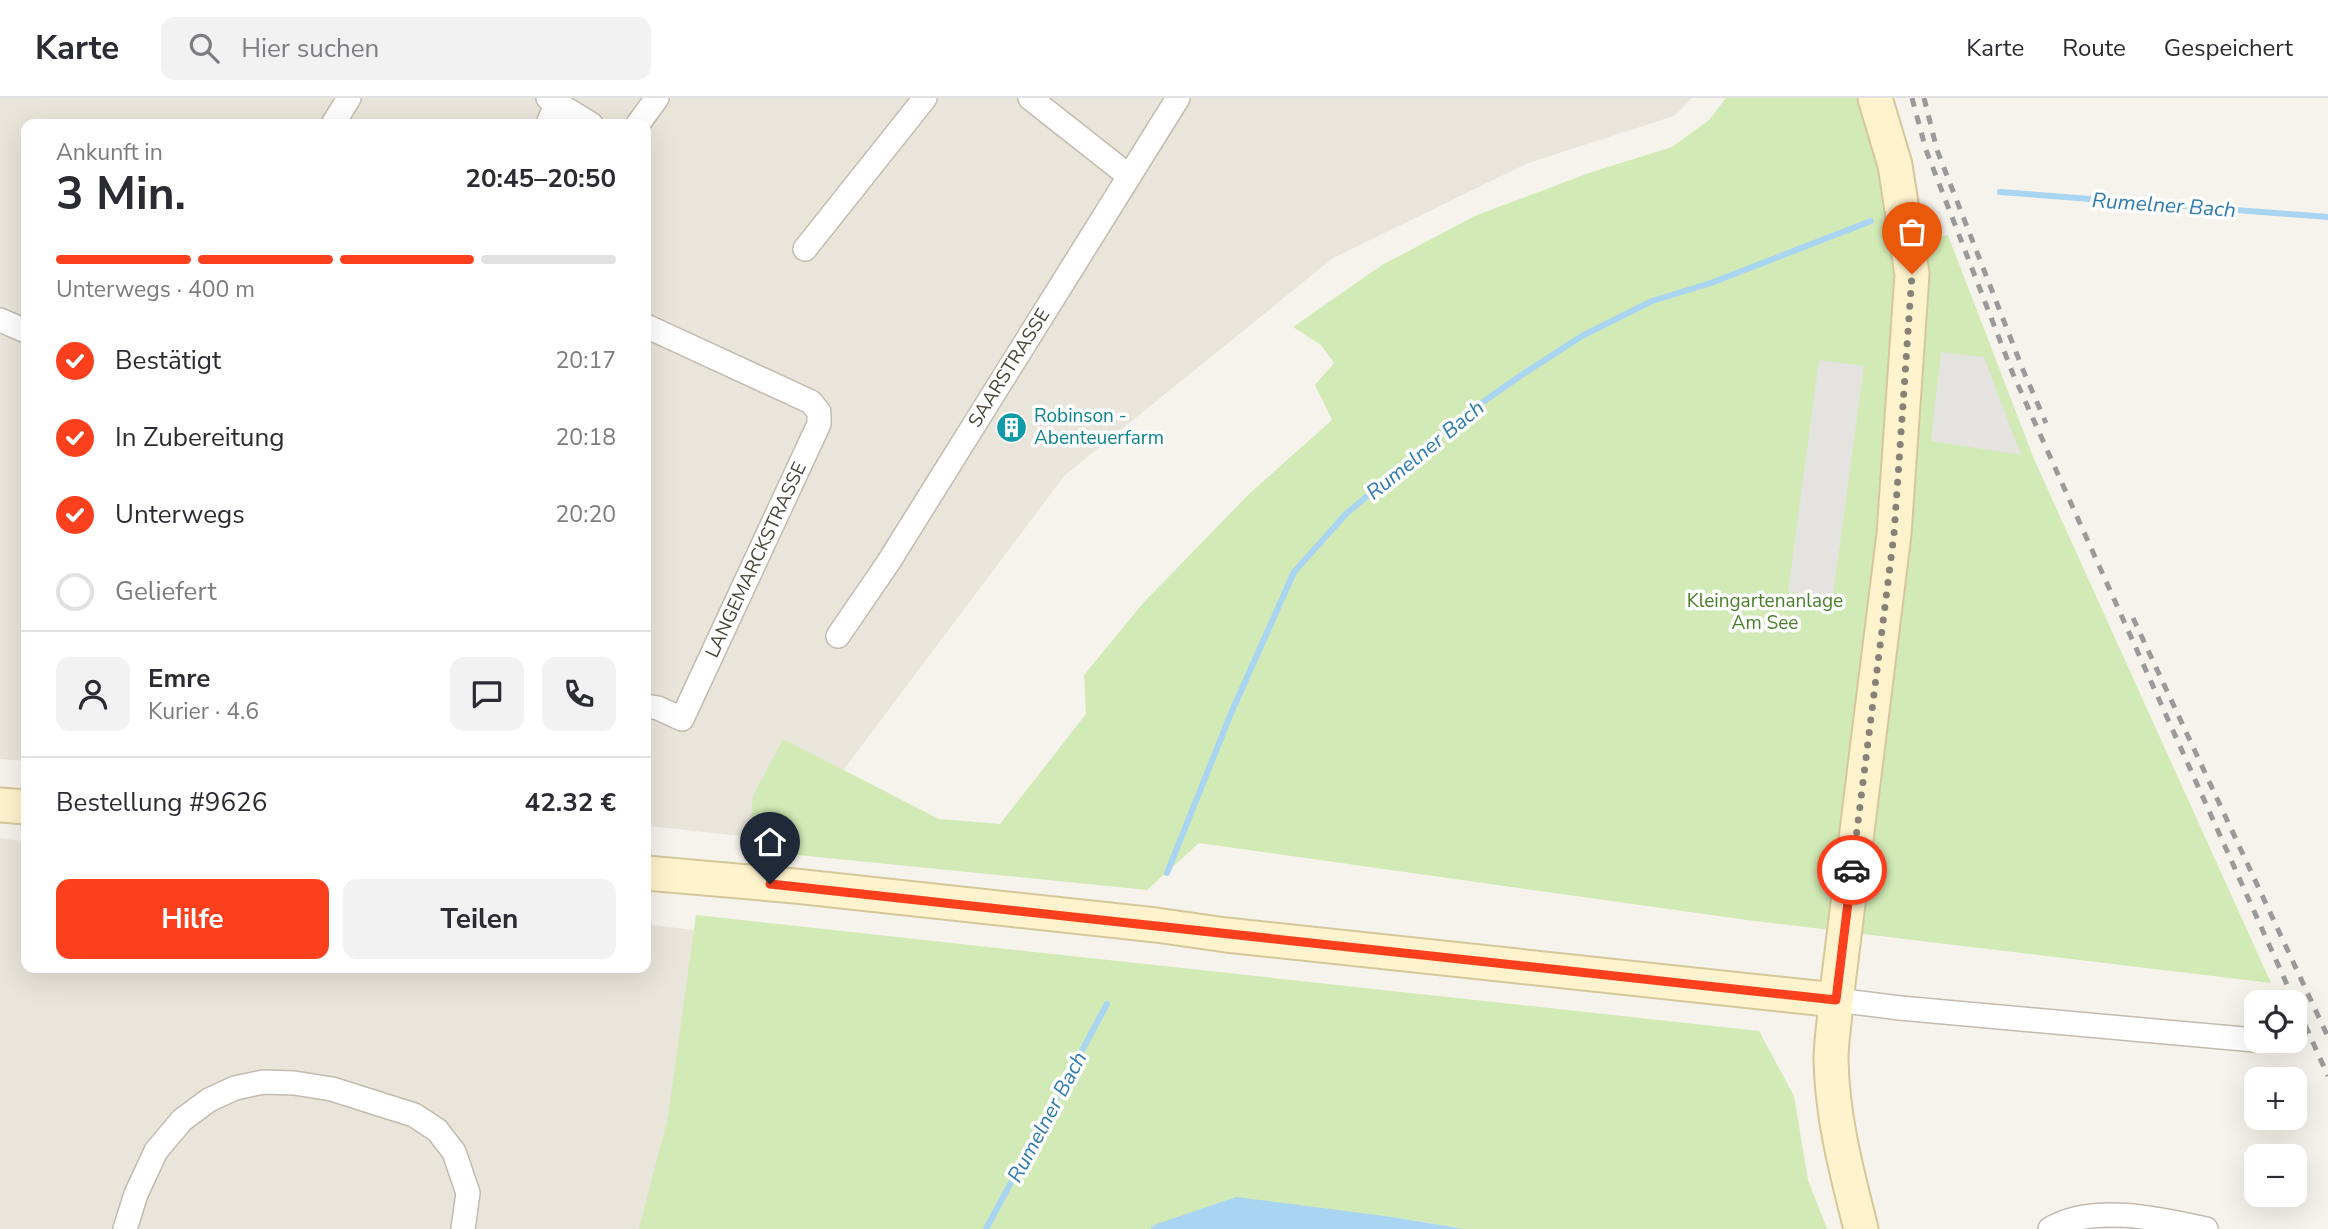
<!DOCTYPE html>
<html lang="de">
<head>
<meta charset="utf-8">
<style>
	body { margin:0; font-family:"Nunito Sans",sans-serif; background:#f2f2f3; color:#2b2b33; height:100vh; display:flex; flex-direction:column; font-size:26px; white-space:nowrap }
	* { box-sizing:border-box; margin:0 }
	p { font-size:23px; color:#7c7c81 }
	.icon { flex:none; width:38px; height:38px; fill:none; stroke:currentColor; stroke-width:2; stroke-linecap:round; stroke-linejoin:round }
	.map { position:relative; flex:1; overflow:hidden }
	.details { position:absolute; left:21px; top:21px; width:630px; height:854px; display:flex; flex-direction:column; background:#fff; border-radius:14px; box-shadow:0 7px 28px #0002 }
	.details>* { flex:none }
	.tools { position:absolute; left:2244px; top:892px; display:grid; gap:14px }
	.tools a { display:grid; place-items:center; width:63px; height:63px; border-radius:14px; background:#fff; box-shadow:0 7px 28px #0002; font-size:35px }
	.pin { position:absolute; display:grid; place-items:center; width:60px; height:60px; color:#fff; margin:-72px -30px; border-radius:50% 50% 50% 0; rotate:-45deg; box-shadow:0 0 7px #0007 }
	.pin .icon { rotate:45deg }
	.courier { position:absolute; display:grid; place-items:center; width:70px; height:70px; margin:-35px; border:5px solid #fc3f1d; border-radius:50%; background:#fff; color:#222; box-shadow:0 2px 9px #0007 }
	.summary em { font-style:normal; font-weight:700 }
	.summary div { display:flex; flex-direction:column-reverse }
	.summary { display:flex; align-items:center; justify-content:space-between; height:119px; padding:0 35px }
	h1 { font-size:46px; font-weight:700; line-height:52px }
	.bar { display:grid; grid-template-columns:repeat(4,1fr); gap:10px 7px; align-content:center; height:84px; padding:0 35px }
	.bar i { height:9px; border-radius:5px; background:#e1e1e2 }
	.bar .active { background:#fc3f1d }
	.bar p { grid-column:span 4 }
	.line { display:flex; align-items:center; gap:18px; padding:0 35px; border-top:2px solid #e1e1e2 }
	.line div { flex:1 }
	.round { display:grid; place-items:center; flex:none; width:74px; height:74px; border-radius:14px; background:#f2f2f3 }
	ol { padding:0 35px; list-style:none }
	li { display:flex; align-items:center; gap:21px; height:77px }
	li p { margin-inline-start:auto }
	li .icon { padding:7px; border-radius:50%; background:#fc3f1d; color:#fff; stroke-width:4 }
	li:last-child { color:#7c7c81 }
	li i { width:38px; height:38px; border:4px solid #e1e1e2; border-radius:50% }
	.cta { display:flex; gap:14px; margin-top:auto; padding:14px 35px }
	.cta a { flex:1; height:80px; border-radius:14px; background:#fc3f1d; color:#fff; font-size:28px; font-weight:700; line-height:80px; text-align:center }
	.cta a+a { background:#f2f2f3; color:#2b2b33 }
	header { display:flex; align-items:center; gap:42px; box-sizing:border-box; height:98px; padding:0 35px; background:#fff; border-bottom:2px solid #e1e1e2 }
	header strong { font-size:33px }
	nav { display:flex; gap:38px; margin-inline-start:auto; font-size:24px }
	.search { width:490px; height:63px; background:#f2f2f3; display:flex; align-items:center; gap:18px; box-sizing:border-box; padding:0 24px; border-radius:14px; color:#7c7c81; font-size:26px }
	.map>svg:first-child { display:block }
</style>
</head>
<body>
<header>
<strong>Karte</strong>
<div class="search"><svg class="icon" aria-label="search" viewBox="0 0 24 24"><circle cx="10" cy="10" r="6"/><path d="M15 15l6 6"/></svg>Hier suchen</div>
<nav><a>Karte</a><a>Route</a><a>Gespeichert</a></nav>
</header>
<div class="map">
<svg width="2328" height="1131" viewBox="0 0 2328 1131">
	<rect width="100%" height="100%" fill="#f6f3ec"/>
	<g fill="#eae5da">
		<path d="M 0,0 L 1692,0 L 1674,18 L 1528,65 L 1333,160 L 1065,377 L 790,743 L 646,728 L 646,26 L 26,26 L 26,663 L 0,661 Z"/>
		<path d="M 0,740 L 26,744 L 26,870 L 646,870 L 646,826 L 716,835 L 650,1131 L 0,1131 Z"/>
	</g>
	<g fill="#d2eab5">
		<path d="M 1726,0 L 1859,0 L 1876,57 L 1886,104 L 1891,152 L 1948,137 L 2034,361 L 2271,885 L 1747,822 L 1199,745 L 1147,792 L 748,752 L 753,698 L 783,641 L 939,721 L 1000,726 L 1086,616 L 1084,577 L 1144,504 L 1249,396 L 1332,322 L 1315,287 L 1334,265 L 1321,247 L 1293,229 L 1382,167 L 1477,117 L 1589,75 L 1672,49 L 1709,22 Z"/>
		<path d="M 696,817 L 1759,933 L 1794,998 L 1808,1082 L 1827,1131 L 1465,1131 L 1392,1119 L 1154,1127 L 1150,1131 L 639,1131 L 668,1019 Z"/>
	</g>
	<g fill="#e5e3e0">
		<path d="M 1941,254 L 1984,259 L 2021,357 L 1931,343 Z"/>
		<path d="M 1819,262 L 1864,268 L 1833,498 L 1788,494 Z"/>
	</g>
	<path fill="#a9d4f2" d="M 1236,1099 L 1392,1119 L 1465,1131 L 1150,1131 L 1154,1127 Z"/>
	<g fill="none" stroke-linecap="round" stroke-linejoin="round">
		<g stroke="#a9d4f2" stroke-width="6">
			<path d="M 2000,94 L 2328,119"/>
			<path d="M 1167,775 L 1232,613 L 1294,474 L 1346,416 L 1456,323 L 1520,278 L 1582,238 L 1652,203 L 1711,185 L 1871,123"/>
			<path d="M 986,1131 L 1107,906"/>
		</g>
		<defs>
			<g id="street">
				<path d="M 548,0 L 591,26"/>
				<path d="M 1030,0 L 1129,78"/>
				<path d="M 333,26 L 349,0"/>
				<path d="M 548,26 L 556,6"/>
				<path d="M 638,26 L 657,0"/>
				<path d="M 805,151 L 925,0"/>
				<path d="M 0,222 L 26,233"/>
				<path d="M 646,228 L 811,304 L 819,314 L 819,326 L 682,621 L 658,610 L 646,608"/>
				<path d="M 838,538 L 888,465 L 1178,0"/>
				<path d="M 1836,902 L 1900,910 L 2255,942"/>
				<path d="M 125,1131 L 136,1096 L 156,1053 L 182,1022 L 209,1002 L 235,990 L 263,984 L 294,985 L 332,991 L 414,1017 L 437,1032 L 454,1054 L 468,1095 L 463,1131"/>
				<path d="M 2050,1131 C 2092,1105 2161,1121 2206,1131"/>
			</g>
			<g id="secondary">
				<path d="M 0,707 L 26,709"/>
				<path d="M 646,775 L 795,788 L 1156,827 L 1226,837 L 1836,902"/>
				<path d="M 1861,1131 C 1847,1075 1832,1020 1831,961 C 1831,942 1835,922 1836,902 L 1894,436 L 1912,176 L 1895,67 L 1875,0"/>
			</g>
		</defs>
		<use href="#street" stroke="#c2bbae" stroke-width="26"/>
		<use href="#secondary" stroke="#d6c79b" stroke-width="37"/>
		<use href="#street" stroke="#fff" stroke-width="23"/>
		<use href="#secondary" stroke="#fff3cd" stroke-width="33"/>
		<g stroke="#9a9a9a" stroke-width="5" stroke-dasharray="9 9" stroke-linecap="butt">
			<path d="M 1912,0 L 1926,52 L 2013,276 L 2328,978"/>
			<path d="M 1924,0 L 1937,52 L 2023,272 L 2046,325"/>
			<path d="M 2133,520 L 2328,939"/>
		</g>
	</g>
	<g fill="none" stroke-linecap="round" stroke-linejoin="round">
		<path stroke="#878178" stroke-width="7" stroke-dasharray="0 12.6" d="M 1852,772 L 1894,436 L 1912,176"/>
		<path stroke="#fc3f1d" stroke-width="9" d="M 770,786 L 1836,902 L 1852,772"/>
	</g>
	<defs>
		<symbol id="building-disc" viewBox="-11 -11 22 22"><circle r="9.5" fill="#0f9aa8" stroke="#fff"/><path d="M-4-6H4V6H1V3H-1V6H-4ZM-2.5-4.3h1.7v1.8h-1.7ZM.8-4.3h1.7v1.8H.8ZM-2.5-1h1.7V.8h-1.7ZM.8-1h1.7V.8H.8Z" fill="#fff"/></symbol>
	</defs>
	<g fill-rule="evenodd">
		<use href="#building-disc" x="994" y="312" width="35" height="35"/>
	</g>
	<g text-anchor="middle" dominant-baseline="central" stroke-width="7" stroke-linejoin="round" paint-order="stroke">
		<g font-size="19" fill="#4b4439" stroke="#fff">
			<text transform="translate(1009 270) rotate(-58)">SAARSTRASSE</text>
			<text transform="translate(756 462) rotate(-65)">LANGEMARCKSTRASSE</text>
		</g>
		<g font-size="19" fill="#0d838f" stroke="#fff" text-anchor="start">
			<text x="1034" y="318">Robinson -<tspan x="1034" dy="22">Abenteuerfarm</tspan></text>
		</g>
		<g font-size="19" fill="#4a7f2a" stroke="#fff">
			<text x="1765" y="503">Kleingartenanlage<tspan x="1765" dy="22">Am See</tspan></text>
		</g>
		<g font-size="21" font-style="italic" fill="#2e7ab2" stroke="#fff">
			<text transform="translate(2164 107) rotate(4)">Rumelner Bach</text>
			<text transform="translate(1425 352) rotate(-39)">Rumelner Bach</text>
			<text transform="translate(1047 1019) rotate(-62)">Rumelner Bach</text>
		</g>
	</g>
</svg>
<div class="tools">
<a><svg class="icon" aria-label="locate" viewBox="0 0 24 24"><circle cx="12" cy="12" r="6"/><path d="M12 2v4M12 18v4M2 12h4M18 12h4"/></svg></a>
<a>+</a>
<a>−</a>
</div>
<div class="pin" style="left:1912px;top:176px;background:#ea580c"><svg class="icon" aria-label="bag" viewBox="0 0 24 24"><path d="M5 8h14l-1 12H6zM9 8a3 3 0 0 1 6 0"/></svg></div>
<div class="pin" style="left:770px;top:786px;background:#1f2937"><svg class="icon" aria-label="home" viewBox="0 0 24 24"><path d="M3 11l9-7 9 7M6 9v11h12V9"/></svg></div>
<div class="courier" style="left:1852px;top:772px"><svg class="icon" aria-label="car" viewBox="0 0 24 24"><path d="M5 17H2v-5l4-1 3-4h7l3 4 3 1v5h-3M9 17h6M6 11h13"/><circle cx="7" cy="17" r="2"/><circle cx="17" cy="17" r="2"/></svg></div>
<section class="details">
<div class="summary"><div><h1>3 Min.</h1><p>Ankunft in</p></div><em>20:45–20:50</em></div>
<div class="bar"><i class="active"></i><i class="active"></i><i class="active"></i><i></i><p>Unterwegs · 400 m</p></div>
<ol>
<li><svg class="icon" aria-label="check" viewBox="0 0 24 24"><path d="M5 12l5 5 9-10"/></svg>Bestätigt<p>20:17</p></li>
<li><svg class="icon" aria-label="check" viewBox="0 0 24 24"><path d="M5 12l5 5 9-10"/></svg>In Zubereitung<p>20:18</p></li>
<li><svg class="icon" aria-label="check" viewBox="0 0 24 24"><path d="M5 12l5 5 9-10"/></svg>Unterwegs<p>20:20</p></li>
<li><i></i>Geliefert</li>
</ol>
<div class="line" style="height:126px"><a class="round"><svg class="icon" aria-label="person" viewBox="0 0 24 24"><circle cx="12" cy="8" r="4"/><path d="M4 21q1-7 8-7t8 7"/></svg></a><div><b>Emre</b><p>Kurier · 4.6</p></div><a class="round"><svg class="icon" aria-label="chat" viewBox="0 0 24 24"><path d="M4 5h16v11H9l-5 4z"/></svg></a><a class="round"><svg class="icon" aria-label="phone" viewBox="0 0 24 24"><path d="M5 4h4l2 5-3 2q2 4 5 5l2-3 5 2v4C11 20 4 13 5 4z"/></svg></a></div>
<div class="line" style="height:91px"><div>Bestellung #9626</div><b>42.32 €</b></div>
<div class="cta"><a>Hilfe</a><a>Teilen</a></div>
</section>
</div>
</body>
</html>
